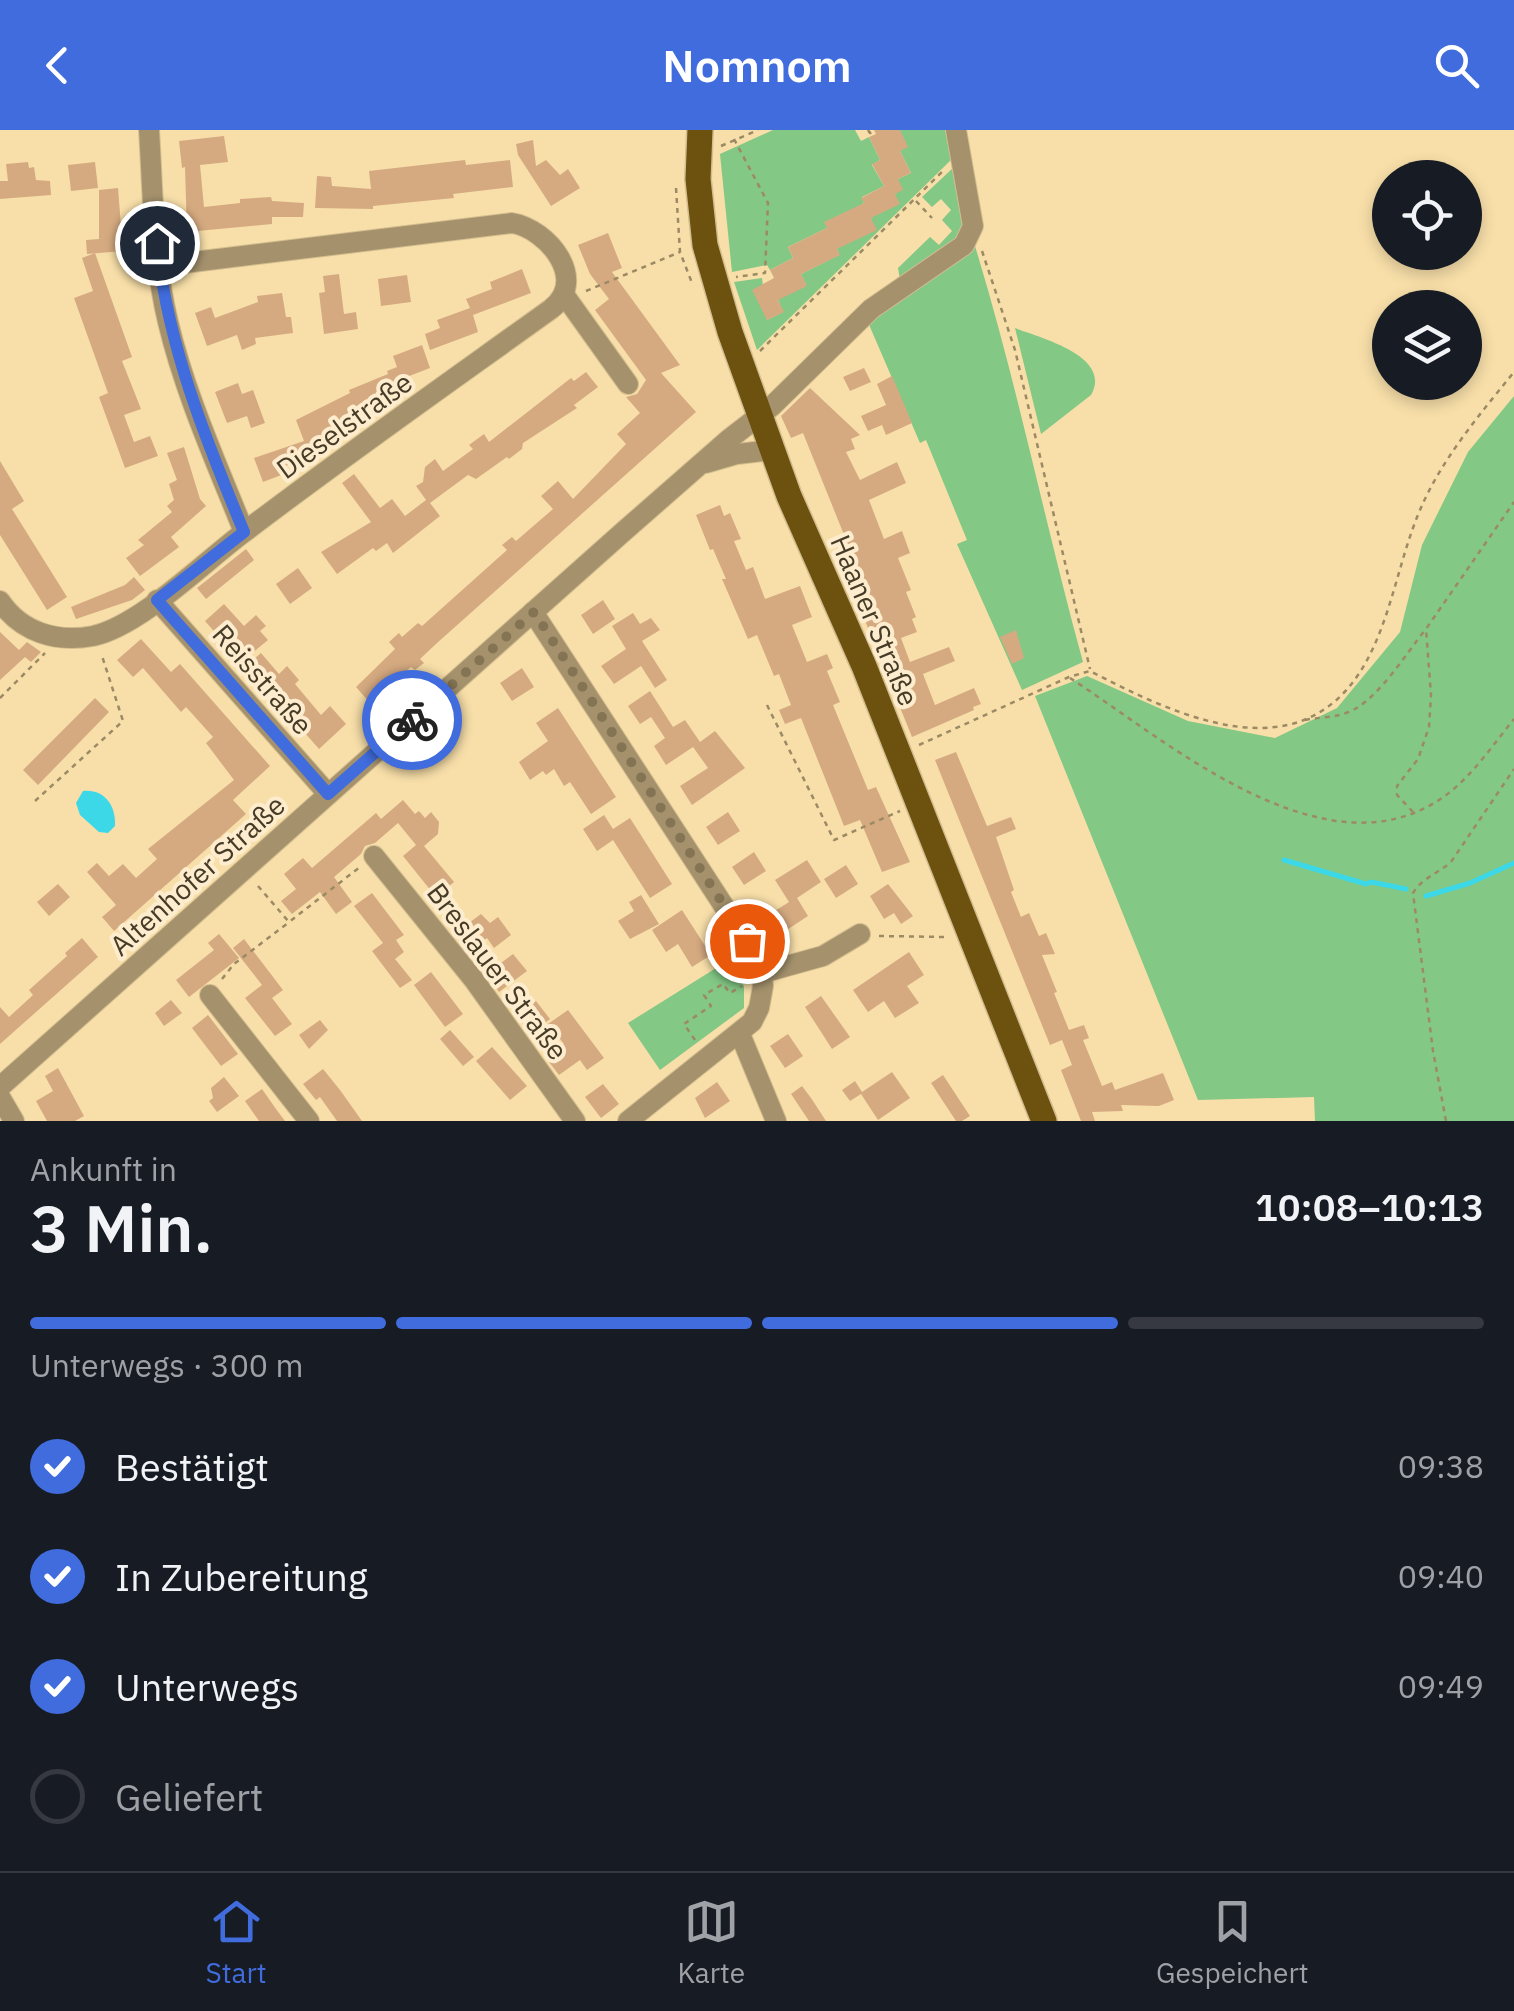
<!DOCTYPE html>
<html lang="de">
<head>
<meta charset="utf-8">
<style>
	body { margin:0; font-family:"IBM Plex Sans",sans-serif; background:#20242c; color:#f1f3f6; height:100vh; display:flex; flex-direction:column; font-size:38px; white-space:nowrap }
	* { box-sizing:border-box; margin:0 }
	p { font-size:32px; color:#9ea1a6 }
	.icon { flex:none; width:55px; height:55px; fill:none; stroke:currentColor; stroke-width:2; stroke-linecap:round; stroke-linejoin:round }
	.map { position:relative; height:991px; overflow:hidden }
	.details { display:flex; flex-direction:column; background:#171b24; flex:1 }
	.details>* { flex:none }
	.fabs { position:absolute; left:1372px; top:30px; display:grid; gap:20px }
	.fabs a { display:grid; place-items:center; width:110px; height:110px; border-radius:50%; background:#171b24; box-shadow:0 5px 15px #0003; font-size:50px }
	.pin { position:absolute; display:grid; place-items:center; width:85px; height:85px; color:#fff; margin:-42px; border:5px solid #fff; border-radius:50%; box-shadow:0 2px 10px #0007 }
	.courier { position:absolute; display:grid; place-items:center; width:100px; height:100px; margin:-50px; border:8px solid #406cdd; border-radius:50%; background:#fff; color:#222; box-shadow:0 2px 12px #0007 }
	.head em { font-style:normal; font-weight:600 }
	.head div { display:flex; flex-direction:column-reverse }
	.head { display:flex; align-items:center; justify-content:space-between; height:170px; padding:0 30px }
	h1 { font-size:65px; font-weight:600; line-height:75px }
	.bar { display:grid; grid-template-columns:repeat(4,1fr); gap:15px 10px; align-content:center; height:120px; padding:0 30px }
	.bar i { height:12px; border-radius:8px; background:#363941 }
	.bar .on { background:#406cdd }
	.bar p { grid-column:span 4 }
	ol { padding:0 30px; list-style:none }
	li { display:flex; align-items:center; gap:30px; height:110px }
	li p { margin-inline-start:auto }
	li .icon { padding:10px; border-radius:50%; background:#406cdd; color:#fff; stroke-width:4 }
	li:last-child { color:#9ea1a6 }
	li i { width:55px; height:55px; border:5px solid #363941; border-radius:50% }
	header { display:flex; justify-content:space-between; align-items:center; height:130px; padding:0 30px; background:#406cdd; color:#fff; font-size:45px; font-weight:600 }
	.dock { display:flex; justify-content:space-around; align-items:center; height:140px; border-top:2px solid #363941; background:#171b24; font-size:28px; color:#9ea1a6 }
	.dock a { display:grid; justify-items:center; gap:5px }
	.dock .on { color:#406cdd }
	.map>svg:first-child { display:block }
</style>
</head>
<body>
<header><svg class="icon" aria-label="back" viewBox="0 0 24 24"><path d="M15 5l-7 7 7 7"/></svg>Nomnom<svg class="icon" aria-label="search" viewBox="0 0 24 24"><circle cx="10" cy="10" r="6"/><path d="M15 15l6 6"/></svg></header>
<div class="map">
<svg width="1514" height="991" viewBox="0 0 1514 991">
	<rect width="100%" height="100%" fill="#f8dfa9"/>
	<g fill="#83c885">
		<path d="M 773,0 L 855,0 L 861,11 L 869,7 L 880,30 L 872,35 L 884,56 L 862,67 L 864,73 L 827,98 L 788,117 L 793,128 L 770,140 L 767,135 L 732,142 L 720,24 Z"/>
		<path d="M 900,0 L 949,0 L 953,28 L 757,220 L 734,152 L 762,148 L 767,190 L 783,182 L 777,167 L 806,155 L 801,144 L 839,125 L 837,119 L 895,64 L 898,49 L 911,43 L 900,21 Z"/>
		<path d="M 954,37 L 965,78 L 961,106 L 900,150 L 898,138 L 930,107 L 939,115 L 952,101 L 942,90 L 951,80 L 941,69 L 932,77 L 922,67 Z"/>
		<path d="M 975,116 C 1017,253 1045,394 1083,532 L 1022,560 L 957,414 L 967,410 L 926,310 L 920,313 L 867,190 Z"/>
		<path d="M 1015,198 C 1041,208 1113,226 1091,265 L 1041,304 Z"/>
		<path d="M 1514,266 L 1514,991 L 1315,991 L 1314,967 L 1198,970 L 1035,566 L 1087,546 L 1188,591 L 1275,608 L 1337,578 L 1400,502 L 1422,415 L 1468,322 Z"/>
		<path d="M 729,830 L 744,856 L 744,878 L 660,940 L 628,893 Z"/>
	</g>
	<path fill="#3cd8e8" d="M 83,661 C 105,659 116,676 115,696 L 108,703 L 99,702 L 80,685 L 76,673 Z"/>
	<g fill="none" stroke-linecap="round" stroke-linejoin="round">
		<g stroke="#3cd8e8" stroke-width="5">
			<path d="M 1284,730 L 1366,754 L 1371,752 L 1406,759"/>
			<path d="M 1426,766 L 1470,753 L 1514,733"/>
		</g>
	</g>
	<g fill="#d5aa81">
		<path d="M 874,0 L 900,0 L 908,17 L 900,21 L 911,43 L 898,49 L 903,60 L 895,64 L 900,74 L 871,88 L 877,100 L 837,119 L 840,125 L 801,144 L 807,156 L 778,170 L 784,182 L 767,190 L 752,160 L 774,148 L 770,140 L 793,128 L 788,117 L 827,98 L 824,92 L 864,73 L 861,68 L 884,56 L 872,34 L 880,30 L 869,7 L 876,4 Z"/>
		<path d="M 224,6 L 228,32 L 200,35 L 204,77 L 240,73 L 240,69 L 271,67 L 272,71 L 304,73 L 303,87 L 272,87 L 272,94 L 187,102 L 185,37 L 182,38 L 179,11 Z"/>
		<path d="M 533,10 L 536,36 L 546,30 L 560,45 L 568,39 L 580,58 L 551,76 L 518,25 L 516,14 Z"/>
		<path d="M 465,30 L 466,35 L 510,30 L 513,57 L 453,64 L 454,68 L 373,76 L 373,79 L 315,78 L 317,46 L 331,47 L 332,56 L 371,59 L 369,41 Z"/>
		<path d="M 28,32 L 29,38 L 34,37 L 36,50 L 50,51 L 51,65 L 0,69 L 0,51 L 8,51 L 6,34 Z"/>
		<path d="M 95,32 L 98,58 L 71,61 L 68,35 Z"/>
		<path d="M 118,58 L 123,121 L 87,124 L 86,110 L 99,109 L 99,60 Z"/>
		<path d="M 608,103 L 622,138 L 612,142 L 680,235 L 661,243 L 696,282 L 437,513 L 420,529 L 424,533 L 415,540 L 411,537 L 370,573 L 356,557 L 395,519 L 389,512 L 399,503 L 402,507 L 418,493 L 422,496 L 507,420 L 502,415 L 512,407 L 516,411 L 553,379 L 541,366 L 558,351 L 573,369 L 626,314 L 617,304 L 640,283 L 626,267 L 637,264 L 646,250 L 595,180 L 609,169 L 590,144 L 578,115 Z"/>
		<path d="M 95,123 L 132,227 L 122,231 L 141,279 L 124,285 L 134,312 L 150,306 L 158,326 L 125,338 L 99,267 L 108,263 L 74,168 L 93,161 L 82,128 Z"/>
		<path d="M 522,139 L 531,163 L 473,185 L 478,202 L 430,220 L 425,204 L 440,198 L 437,190 L 470,178 L 466,169 L 492,159 L 490,152 Z"/>
		<path d="M 339,144 L 344,184 L 356,182 L 358,199 L 324,204 L 319,163 L 325,162 L 323,146 Z"/>
		<path d="M 407,145 L 411,172 L 381,176 L 378,149 Z"/>
		<path d="M 282,163 L 286,187 L 291,187 L 293,203 L 255,208 L 256,214 L 242,220 L 237,205 L 207,216 L 195,183 L 211,177 L 215,188 L 258,172 L 257,166 Z"/>
		<path d="M 422,215 L 430,238 L 399,250 L 401,255 L 384,261 L 387,269 L 366,277 L 367,281 L 336,293 L 340,304 L 308,316 L 307,327 L 281,338 L 284,344 L 263,352 L 254,328 L 304,311 L 296,290 L 350,263 L 349,260 L 388,244 L 387,241 L 397,237 L 393,226 Z"/>
		<path d="M 864,238 L 871,252 L 850,261 L 843,247 Z"/>
		<path d="M 586,242 L 598,257 L 574,275 L 577,278 L 523,313 L 522,319 L 509,329 L 507,327 L 476,349 L 468,345 L 430,373 L 440,386 L 393,423 L 387,413 L 376,421 L 373,418 L 337,444 L 321,422 L 371,392 L 342,353 L 354,344 L 380,378 L 392,369 L 405,386 L 426,370 L 416,356 L 423,352 L 425,337 L 435,329 L 443,341 L 473,319 L 469,315 L 484,304 L 489,312 L 571,248 L 574,251 Z"/>
		<path d="M 892,246 L 912,293 L 886,305 L 882,295 L 868,301 L 861,286 L 886,275 L 877,254 Z"/>
		<path d="M 238,253 L 242,264 L 253,260 L 265,293 L 251,298 L 247,286 L 227,293 L 215,262 Z"/>
		<path d="M 810,258 L 860,305 L 851,309 L 855,319 L 846,322 L 860,350 L 897,332 L 906,353 L 869,370 L 884,409 L 902,401 L 910,423 L 898,428 L 911,460 L 906,462 L 916,487 L 912,489 L 917,502 L 901,508 L 910,532 L 949,517 L 955,531 L 923,544 L 935,575 L 974,558 L 981,574 L 973,577 L 974,580 L 912,607 L 847,446 L 859,442 L 803,303 L 791,308 L 781,286 Z"/>
		<path d="M 184,317 L 200,369 L 206,376 L 171,407 L 179,417 L 140,446 L 126,428 L 144,415 L 138,410 L 172,382 L 167,376 L 174,370 L 169,354 L 177,350 L 167,323 Z"/>
		<path d="M 0,331 L 24,371 L 12,379 L 67,467 L 47,480 L 0,405 Z"/>
		<path d="M 720,375 L 724,386 L 730,383 L 741,409 L 734,411 L 746,440 L 753,437 L 765,469 L 800,456 L 812,487 L 792,495 L 807,532 L 827,524 L 833,538 L 827,541 L 840,572 L 833,575 L 868,660 L 876,657 L 910,732 L 882,742 L 860,690 L 844,696 L 801,588 L 785,594 L 779,580 L 791,575 L 779,544 L 774,546 L 757,505 L 748,509 L 722,449 L 726,449 L 713,419 L 710,420 L 696,385 Z"/>
		<path d="M 246,419 L 254,430 L 206,469 L 197,458 Z"/>
		<path d="M 298,438 L 312,458 L 290,474 L 276,454 Z"/>
		<path d="M 134,447 L 145,460 L 132,470 L 76,489 L 71,477 L 125,455 Z"/>
		<path d="M 603,470 L 615,489 L 593,504 L 581,485 Z"/>
		<path d="M 224,474 L 244,496 L 256,485 L 266,496 L 260,501 L 268,510 L 251,524 L 234,505 L 225,514 L 205,491 Z"/>
		<path d="M 633,483 L 640,494 L 651,488 L 660,500 L 642,511 L 667,550 L 655,558 L 641,536 L 614,554 L 601,536 L 626,519 L 612,496 Z"/>
		<path d="M 1016,500 L 1024,528 L 1012,534 L 1000,507 Z"/>
		<path d="M 0,502 L 19,520 L 27,512 L 41,522 L 31,532 L 25,527 L 0,550 Z"/>
		<path d="M 141,509 L 171,542 L 180,534 L 270,636 L 233,670 L 246,684 L 114,801 L 102,787 L 116,775 L 87,742 L 97,733 L 109,746 L 123,734 L 136,748 L 157,729 L 148,719 L 234,650 L 206,613 L 213,607 L 186,577 L 181,582 L 143,538 L 133,547 L 117,530 Z"/>
		<path d="M 261,523 L 279,544 L 287,536 L 299,550 L 295,554 L 321,585 L 330,576 L 346,594 L 319,619 L 246,536 Z"/>
		<path d="M 522,538 L 534,557 L 512,571 L 500,553 Z"/>
		<path d="M 650,561 L 673,597 L 685,590 L 700,612 L 715,601 L 745,638 L 692,675 L 680,656 L 708,638 L 693,617 L 666,635 L 654,616 L 665,608 L 651,587 L 640,594 L 628,576 Z"/>
		<path d="M 95,568 L 109,582 L 38,655 L 23,640 Z"/>
		<path d="M 558,578 L 616,667 L 591,684 L 570,652 L 564,656 L 554,639 L 546,645 L 543,641 L 530,650 L 519,632 L 548,611 L 536,593 Z"/>
		<path d="M 956,622 L 987,696 L 1011,687 L 1016,699 L 996,707 L 1014,760 L 1011,762 L 1021,787 L 1029,783 L 1039,806 L 1046,803 L 1055,824 L 1042,825 L 1057,862 L 1054,863 L 1069,900 L 1084,895 L 1089,908 L 1083,910 L 1102,956 L 1112,952 L 1115,960 L 1163,943 L 1174,970 L 1159,976 L 1121,975 L 1123,981 L 1092,982 L 1095,991 L 1081,991 L 1061,940 L 1072,935 L 1062,910 L 1050,915 L 935,630 Z"/>
		<path d="M 403,670 L 415,684 L 419,681 L 425,688 L 431,682 L 439,692 L 438,704 L 424,716 L 454,752 L 436,767 L 403,726 L 416,715 L 398,693 L 375,713 L 365,716 L 361,724 L 334,747 L 352,772 L 336,784 L 320,762 L 292,784 L 281,771 L 296,759 L 284,744 L 303,728 L 312,738 L 376,683 L 381,689 Z"/>
		<path d="M 728,682 L 740,701 L 718,715 L 706,697 Z"/>
		<path d="M 604,685 L 613,699 L 630,688 L 672,754 L 650,768 L 613,710 L 597,721 L 583,699 Z"/>
		<path d="M 754,722 L 766,741 L 744,755 L 732,737 Z"/>
		<path d="M 807,730 L 821,752 L 797,768 L 808,786 L 779,805 L 767,786 L 789,772 L 775,750 Z"/>
		<path d="M 846,735 L 858,754 L 836,768 L 824,749 Z"/>
		<path d="M 58,754 L 70,767 L 49,786 L 37,772 Z"/>
		<path d="M 888,754 L 913,786 L 901,794 L 894,783 L 884,789 L 870,766 Z"/>
		<path d="M 372,763 L 404,805 L 396,810 L 404,822 L 395,829 L 412,850 L 400,858 L 372,821 L 383,813 L 354,776 Z"/>
		<path d="M 641,765 L 659,794 L 630,809 L 618,791 L 634,781 L 629,772 Z"/>
		<path d="M 682,780 L 711,825 L 692,837 L 678,814 L 666,822 L 652,800 Z"/>
		<path d="M 481,784 L 490,793 L 498,787 L 511,805 L 494,818 L 487,808 L 468,821 L 454,804 Z"/>
		<path d="M 219,804 L 239,828 L 189,867 L 176,850 L 214,820 L 208,813 Z"/>
		<path d="M 82,808 L 98,827 L 0,914 L 0,877 L 9,887 L 33,865 L 29,860 L 67,826 L 65,823 Z"/>
		<path d="M 244,809 L 283,860 L 272,868 L 292,894 L 275,906 L 245,868 L 262,855 L 233,818 Z"/>
		<path d="M 909,822 L 924,845 L 907,856 L 919,873 L 895,888 L 884,871 L 868,882 L 853,860 Z"/>
		<path d="M 513,824 L 527,841 L 499,862 L 486,844 Z"/>
		<path d="M 431,842 L 463,884 L 445,897 L 414,855 Z"/>
		<path d="M 821,866 L 850,907 L 832,919 L 805,877 Z"/>
		<path d="M 171,870 L 182,883 L 164,896 L 155,883 Z"/>
		<path d="M 536,871 L 550,889 L 530,904 L 517,886 Z"/>
		<path d="M 568,880 L 604,928 L 587,940 L 580,930 L 559,945 L 546,928 L 564,914 L 548,894 Z"/>
		<path d="M 208,885 L 238,924 L 221,936 L 192,898 Z"/>
		<path d="M 320,890 L 328,900 L 309,919 L 299,905 Z"/>
		<path d="M 450,900 L 474,927 L 463,936 L 440,909 Z"/>
		<path d="M 788,904 L 803,926 L 785,938 L 770,916 Z"/>
		<path d="M 492,917 L 527,956 L 510,970 L 476,931 Z"/>
		<path d="M 58,938 L 84,986 L 75,991 L 47,991 L 36,971 L 53,961 L 45,946 Z"/>
		<path d="M 323,939 L 340,960 L 362,991 L 337,991 L 320,967 L 316,970 L 303,954 Z"/>
		<path d="M 892,942 L 910,968 L 878,990 L 861,964 L 850,971 L 842,960 L 855,951 L 862,962 Z"/>
		<path d="M 943,945 L 970,986 L 962,991 L 956,991 L 931,953 Z"/>
		<path d="M 224,947 L 239,966 L 217,982 L 209,971 L 213,968 L 211,958 Z"/>
		<path d="M 717,952 L 730,971 L 705,988 L 695,968 Z"/>
		<path d="M 603,954 L 619,974 L 601,988 L 585,967 Z"/>
		<path d="M 802,956 L 811,968 L 826,991 L 809,991 L 791,964 Z"/>
		<path d="M 262,959 L 276,979 L 285,991 L 259,991 L 245,971 Z"/>
	</g>
	<g fill="none" stroke-linecap="round" stroke-linejoin="round">
		<defs>
			<g id="minor">
				<path d="M 149,0 C 153,63 153,130 168,192 C 185,264 217,334 244,402"/>
				<path d="M 565,166 L 628,254"/>
				<path d="M 706,333 L 737,324 L 772,320"/>
				<path d="M 157,470 L 328,664"/>
				<path d="M 0,471 C 21,502 56,513 93,506 C 140,496 204,432 243,403 C 344,326 448,253 551,179 C 589,150 548,99 512,93 L 160,136"/>
				<path d="M 533,482 L 755,824 L 762,843 L 763,856 L 759,878 L 752,892 L 628,991"/>
				<path d="M 374,726 L 474,850 L 575,991"/>
				<path d="M 762,843 L 823,826 L 860,804"/>
				<path d="M 210,865 L 309,991"/>
				<path d="M 740,904 L 776,991"/>
				<path d="M 0,957 L 623,402 L 728,310 L 772,276 L 871,179 L 964,115 L 973,96 L 956,0"/>
				<path d="M 0,967 L 14,991"/>
			</g>
			<path id="major" d="M 700,0 L 698,49 L 705,115 L 730,202 L 789,366 L 864,536 L 1044,991"/>
		</defs>
		<use href="#minor" stroke="#d4be8f" stroke-width="22"/>
		<use href="#major" stroke="#d4be8f" stroke-width="28"/>
		<g stroke="#9c8a65" stroke-width="2.5" stroke-dasharray="5 5" stroke-linecap="butt">
			<path d="M 868,0 L 870,3 L 875,1"/>
			<path d="M 734,9 L 768,73 L 765,143 L 736,147"/>
			<path d="M 721,16 L 758,0"/>
			<path d="M 676,58 L 680,122 L 692,153"/>
			<path d="M 916,71 L 932,88"/>
			<path d="M 982,121 L 1015,220 L 1090,539"/>
			<path d="M 586,161 L 680,122"/>
			<path d="M 760,221 L 943,41"/>
			<path d="M 1070,548 C 1166,610 1324,749 1442,668 C 1471,648 1492,616 1514,589"/>
			<path d="M 0,568 L 45,523"/>
			<path d="M 767,575 L 834,710 L 900,681"/>
			<path d="M 1305,590 C 1319,587 1333,588 1346,583 C 1375,574 1406,524 1425,500"/>
			<path d="M 919,615 L 1069,547 L 1090,541 C 1177,586 1302,647 1366,532 C 1392,485 1399,429 1420,380 C 1441,330 1480,284 1514,242"/>
			<path d="M 35,671 L 123,591 L 102,526"/>
			<path d="M 1413,682 L 1397,665 L 1397,656 L 1418,629 L 1429,597 L 1431,565 L 1426,499 L 1514,372"/>
			<path d="M 258,756 L 289,792 L 360,737"/>
			<path d="M 879,806 L 946,807"/>
			<path d="M 222,849 L 234,834 L 288,793"/>
			<path d="M 695,910 L 684,894 L 711,876 L 704,865 L 723,854 L 730,863 L 742,856"/>
			<path d="M 1446,991 L 1433,921 L 1413,763 C 1422,748 1437,744 1451,732 L 1514,639"/>
		</g>
		<use href="#minor" stroke="#a5926d" stroke-width="20"/>
		<use href="#major" stroke="#6c510f" stroke-width="25"/>
	</g>
	<g fill="none" stroke-linecap="round" stroke-linejoin="round">
		<path stroke="#847454" stroke-width="10" stroke-dasharray="0 18" d="M 412,590 L 534,482 L 747,811"/>
		<path stroke="#406cdd" stroke-width="12" d="M 157,113 C 167,214 205,308 244,402 L 157,470 L 328,664 L 412,590"/>
	</g>
	<g text-anchor="middle" dominant-baseline="central" stroke-width="8" stroke-linejoin="round" paint-order="stroke">
		<g font-size="28" fill="#463b26" stroke="#fdedce">
			<text transform="translate(344 295) rotate(-36)">Dieselstraße</text>
			<text transform="translate(875 490) rotate(67)">Haaner Straße</text>
			<text transform="translate(263 549) rotate(49)">Reisstraße</text>
			<text transform="translate(197 745) rotate(-42)">Altenhofer Straße</text>
			<text transform="translate(498 841) rotate(53)">Breslauer Straße</text>
		</g>
	</g>
</svg>
<div class="fabs">
<a><svg class="icon" aria-label="locate" viewBox="0 0 24 24"><circle cx="12" cy="12" r="6"/><path d="M12 2v4M12 18v4M2 12h4M18 12h4"/></svg></a>
<a><svg class="icon" aria-label="layers" viewBox="0 0 24 24"><path d="M12 4l9 5-9 5-9-5zM3 14l9 5 9-5"/></svg></a>
</div>
<div class="pin" style="left:747px;top:811px;background:#ea580c"><svg class="icon" aria-label="bag" viewBox="0 0 24 24"><path d="M5 8h14l-1 12H6zM9 8a3 3 0 0 1 6 0"/></svg></div>
<div class="pin" style="left:157px;top:113px;background:#1f2937"><svg class="icon" aria-label="home" viewBox="0 0 24 24"><path d="M3 11l9-7 9 7M6 9v11h12V9"/></svg></div>
<div class="courier" style="left:412px;top:590px"><svg class="icon" aria-label="bike" viewBox="0 0 24 24"><circle cx="6" cy="16" r="4"/><circle cx="18" cy="16" r="4"/><path d="M6 16l4-8h5l3 8M10 8l3 8H6M13 5h3"/></svg></div>
</div>
<section class="details">
<div class="head"><div><h1>3 Min.</h1><p>Ankunft in</p></div><em>10:08–10:13</em></div>
<div class="bar"><i class="on"></i><i class="on"></i><i class="on"></i><i></i><p>Unterwegs · 300 m</p></div>
<ol>
<li><svg class="icon" aria-label="check" viewBox="0 0 24 24"><path d="M5 12l5 5 9-10"/></svg>Bestätigt<p>09:38</p></li>
<li><svg class="icon" aria-label="check" viewBox="0 0 24 24"><path d="M5 12l5 5 9-10"/></svg>In Zubereitung<p>09:40</p></li>
<li><svg class="icon" aria-label="check" viewBox="0 0 24 24"><path d="M5 12l5 5 9-10"/></svg>Unterwegs<p>09:49</p></li>
<li><i></i>Geliefert</li>
</ol>
</section>
<nav class="dock">
<a class="on"><svg class="icon" aria-label="home" viewBox="0 0 24 24"><path d="M3 11l9-7 9 7M6 9v11h12V9"/></svg>Start</a>
<a><svg class="icon" aria-label="map" viewBox="0 0 24 24"><path d="M3 6l6-2 6 2 6-2v14l-6 2-6-2-6 2zM9 4v14M15 6v14"/></svg>Karte</a>
<a><svg class="icon" aria-label="saved" viewBox="0 0 24 24"><path d="M7 4h10v16l-5-4-5 4z"/></svg>Gespeichert</a>
</nav>
</body>
</html>
